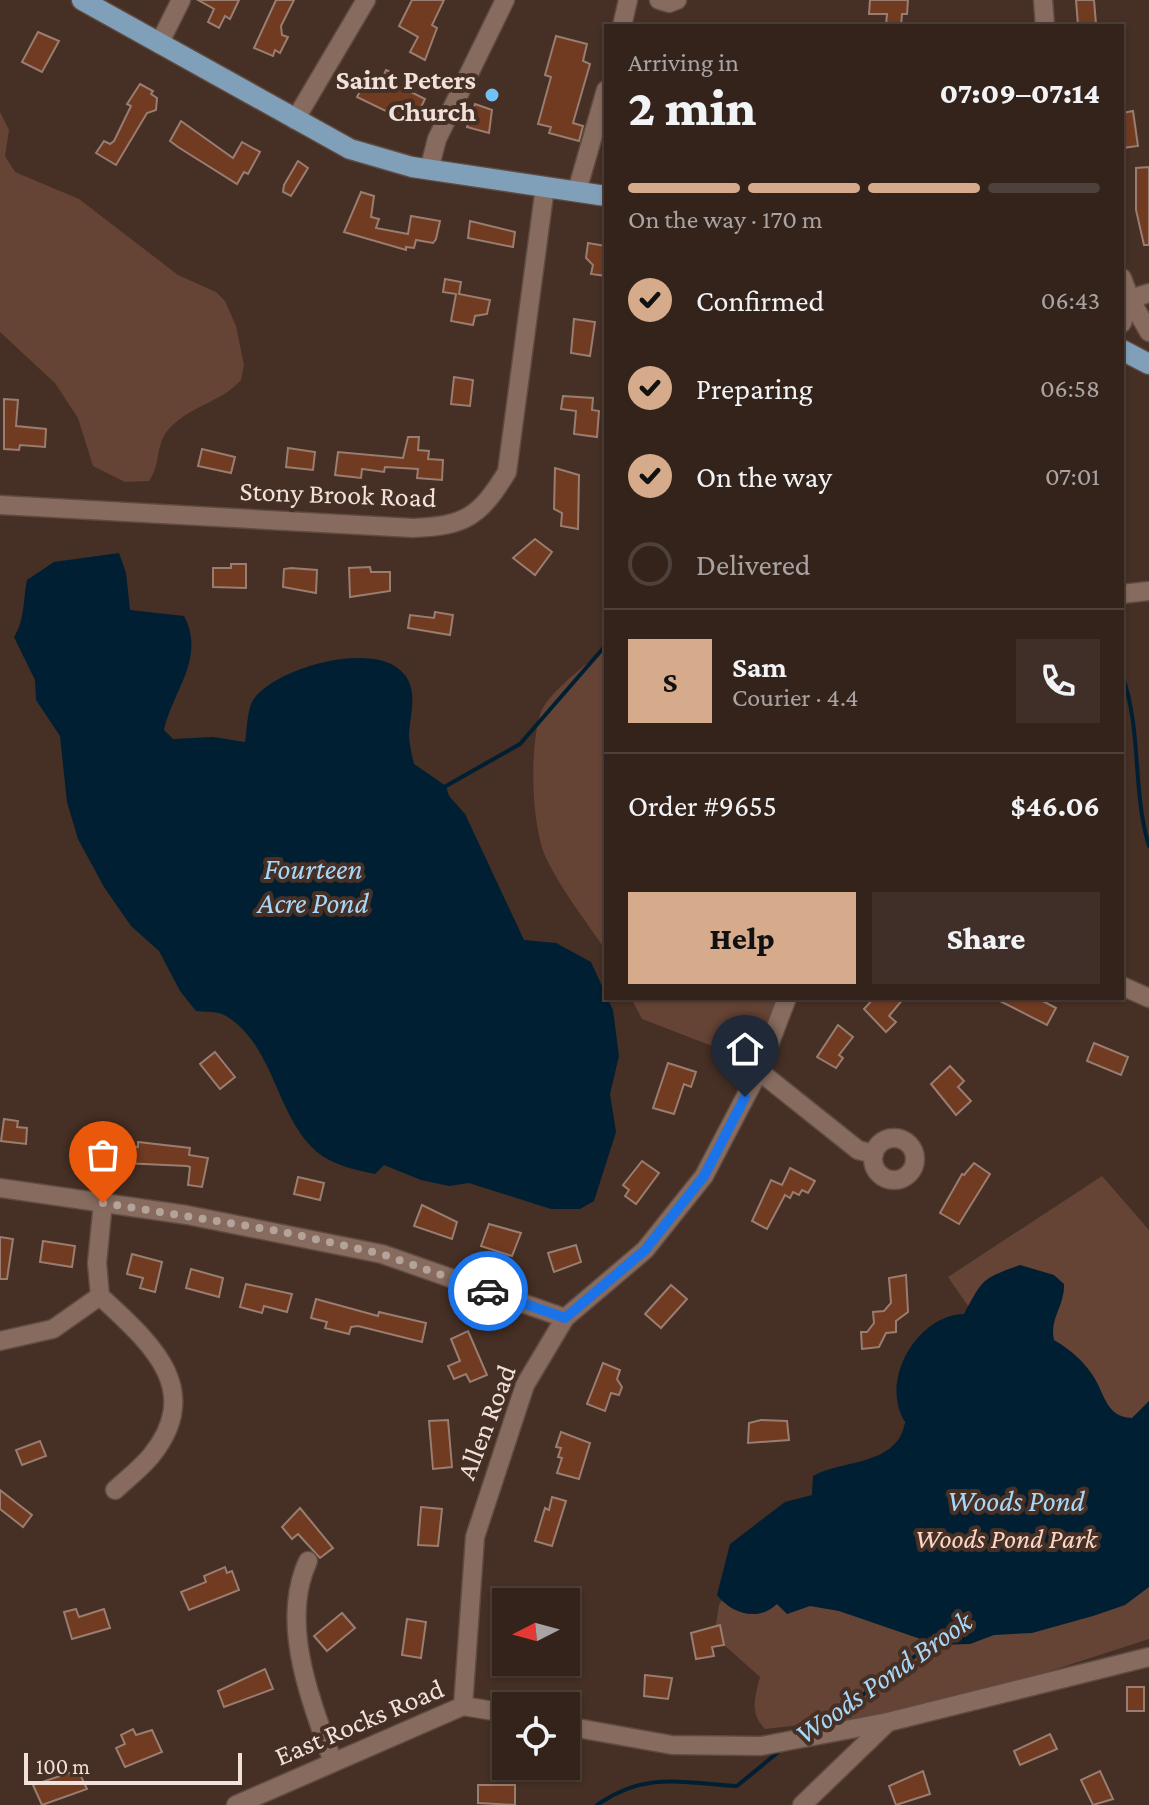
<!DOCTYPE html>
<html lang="en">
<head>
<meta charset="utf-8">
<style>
	body { margin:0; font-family:"Crimson Pro",serif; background:#3f2f28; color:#f1f3f6; height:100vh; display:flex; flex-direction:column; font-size:30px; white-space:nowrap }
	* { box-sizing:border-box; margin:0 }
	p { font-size:26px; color:#a9a4a3 }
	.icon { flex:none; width:44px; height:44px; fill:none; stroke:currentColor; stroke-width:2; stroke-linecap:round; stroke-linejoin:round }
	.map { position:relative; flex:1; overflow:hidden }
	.drawer { position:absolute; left:604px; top:24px; width:520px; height:976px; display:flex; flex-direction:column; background:#34231b; border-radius:0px; box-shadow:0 2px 6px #0004,0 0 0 2px #4e403a }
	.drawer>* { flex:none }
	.needle { width:52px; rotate:264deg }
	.tools { position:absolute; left:492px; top:1588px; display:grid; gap:16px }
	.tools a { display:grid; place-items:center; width:88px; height:88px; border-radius:0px; background:#34231b; box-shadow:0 2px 6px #0004,0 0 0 2px #4e403a; font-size:40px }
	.scale { position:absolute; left:24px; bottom:20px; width:218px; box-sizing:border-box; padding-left:8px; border:4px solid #f0e1da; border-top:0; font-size:22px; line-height:28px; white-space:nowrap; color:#f0e1da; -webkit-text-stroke:6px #462f24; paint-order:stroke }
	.pin { position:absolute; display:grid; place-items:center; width:68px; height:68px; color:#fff; margin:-82px -34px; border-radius:50% 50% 50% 0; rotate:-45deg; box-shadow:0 0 8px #0007 }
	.pin .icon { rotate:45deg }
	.courier { position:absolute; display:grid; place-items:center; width:80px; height:80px; margin:-40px; border:6px solid #1a73e8; border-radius:50%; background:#fff; color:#222; box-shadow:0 2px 10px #0007 }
	.summary em { font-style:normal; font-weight:800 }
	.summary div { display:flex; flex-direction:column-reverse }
	.summary { display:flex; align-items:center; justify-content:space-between; height:136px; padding:0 24px }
	h1 { font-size:52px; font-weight:800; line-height:60px }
	.bar { display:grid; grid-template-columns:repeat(4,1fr); gap:12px 8px; align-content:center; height:96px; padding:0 24px }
	.bar i { height:10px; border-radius:6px; background:#4e403a }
	.bar .active { background:#d6ab8b }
	.bar p { grid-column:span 4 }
	.line { display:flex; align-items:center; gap:20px; padding:0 24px; border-top:2px solid #4e403a }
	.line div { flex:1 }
	.round { display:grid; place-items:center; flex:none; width:84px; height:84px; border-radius:0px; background:#3f2f28 }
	ol { padding:0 24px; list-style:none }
	li { display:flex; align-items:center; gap:24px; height:88px }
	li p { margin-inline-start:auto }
	li .icon { padding:8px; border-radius:50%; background:#d6ab8b; color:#111; stroke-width:4 }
	li:last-child { color:#a9a4a3 }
	li i { width:44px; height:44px; border:4px solid #4e403a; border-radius:50% }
	.action { display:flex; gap:16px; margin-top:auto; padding:16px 24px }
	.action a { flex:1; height:92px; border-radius:0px; background:#d6ab8b; color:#111; font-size:32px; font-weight:800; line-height:92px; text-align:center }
	.action a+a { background:#3f2f28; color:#f1f3f6 }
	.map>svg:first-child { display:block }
</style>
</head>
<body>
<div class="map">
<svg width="1149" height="1805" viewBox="0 0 1149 1805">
	<rect width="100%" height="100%" fill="#462f24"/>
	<g fill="#654435">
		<path d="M 0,112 L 9,130 L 5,156 L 15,172 L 79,199 L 178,275 L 216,292 L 225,301 L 236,326 L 244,365 L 241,380 C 220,404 185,406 165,434 C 156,448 160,466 149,481 L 125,482 L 93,466 L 78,418 L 55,383 L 0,332 Z"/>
		<path d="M 606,648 L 606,951 C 586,921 562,891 546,858 C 531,824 529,748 541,712 C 549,692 589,662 606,648 Z"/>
		<path d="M 631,998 L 780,998 L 751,1061 L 642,1019 Z"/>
		<path d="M 1102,1176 L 1149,1230 L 1149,1639 L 930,1710 L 843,1732 L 827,1722 L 765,1729 C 749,1713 755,1697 760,1677 L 714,1636 L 719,1605 L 733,1582 C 765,1557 902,1465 905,1430 C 906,1421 900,1408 897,1400 L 979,1322 L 948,1277 Z"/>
	</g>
	<g fill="#011f32">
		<path d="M 119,553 L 126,573 L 130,610 L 184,616 C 206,658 173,690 164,730 L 173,739 L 213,737 L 245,742 C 247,730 247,710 253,700 C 275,668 369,642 400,670 C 420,687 410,713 409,734 C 409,743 412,755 414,764 L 446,786 L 449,796 L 465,814 L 524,940 L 556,943 L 591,962 L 613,1010 L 619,1056 L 610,1094 L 616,1132 L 594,1201 L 580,1209 L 551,1209 L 469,1183 L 449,1186 L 421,1180 L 384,1165 L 375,1174 C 356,1170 332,1165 317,1152 C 275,1115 275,1046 226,1016 C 219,1011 205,1012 196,1011 L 180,991 L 159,951 L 131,926 L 104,887 L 78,839 L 67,802 L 60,736 L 36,700 L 35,680 L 14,637 C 25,620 23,600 27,580 L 54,562 Z"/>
		<path d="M 1020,1265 L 1054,1275 L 1064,1284 C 1065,1306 1049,1318 1054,1340 C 1071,1350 1085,1362 1095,1379 C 1105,1396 1107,1417 1132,1418 L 1149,1401 L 1149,1587 L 1125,1605 L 1093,1616 L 1032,1633 L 994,1635 L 970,1644 L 938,1645 L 839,1611 L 810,1606 L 787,1614 L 777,1604 C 758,1622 732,1614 717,1595 L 730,1544 L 785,1502 L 812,1495 L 813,1476 C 844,1459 898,1466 905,1422 C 879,1381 917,1315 964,1314 C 983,1279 981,1279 1020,1265 Z"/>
	</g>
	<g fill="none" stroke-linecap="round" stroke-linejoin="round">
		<g stroke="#011f32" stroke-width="4">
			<path d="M 1122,675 C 1142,729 1132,791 1149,846"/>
			<path d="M 446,786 L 520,744 L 606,645"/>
			<path d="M 800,1732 L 845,1708 L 938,1639"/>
			<path d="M 597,1805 C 645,1771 682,1783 737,1786 L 782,1749"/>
		</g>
	</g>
	<g fill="#713b22" stroke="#997d70" stroke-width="2">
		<path d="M 198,0 L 239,0 L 230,19 L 225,16 L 219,28 L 208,22 L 214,9 Z"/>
		<path d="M 276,0 L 294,0 L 281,26 L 282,35 L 288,37 L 280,53 L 275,50 L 273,56 L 254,48 Z"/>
		<path d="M 412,0 L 444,0 L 432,25 L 437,28 L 425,60 L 410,52 L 418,37 L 399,26 Z"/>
		<path d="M 870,0 L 908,0 L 907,14 L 902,14 L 901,26 L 886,25 L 887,14 L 869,14 Z"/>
		<path d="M 1076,0 L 1094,0 L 1096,24 L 1078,25 Z"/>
		<path d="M 38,32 L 59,41 L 42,72 L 22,62 Z"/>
		<path d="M 556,36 L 587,44 L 583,61 L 590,64 L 573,123 L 583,126 L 579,141 L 549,133 L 551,127 L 538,124 L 551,77 L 545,75 Z"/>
		<path d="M 386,70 L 399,76 L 395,84 L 425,99 L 415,119 L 402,113 L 400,118 L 357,97 L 364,83 L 377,90 Z"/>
		<path d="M 140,84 L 153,91 L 151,94 L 157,98 L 156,110 L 147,113 L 116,165 L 96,153 L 104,141 L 110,144 L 114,141 L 131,106 L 127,104 Z"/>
		<path d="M 475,104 L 492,110 L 489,133 L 467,127 Z"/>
		<path d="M 1133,111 L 1138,146 L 1122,148 L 1122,113 Z"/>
		<path d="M 181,121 L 233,158 L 242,142 L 260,152 L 248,174 L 244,172 L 237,184 L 178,147 L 170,141 Z"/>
		<path d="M 298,161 L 308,168 L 291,196 L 283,192 L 284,185 Z"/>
		<path d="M 1149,167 L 1149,245 L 1144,245 L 1136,210 L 1136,168 Z"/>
		<path d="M 361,192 L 374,196 L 371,217 L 379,219 L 376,228 L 408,234 L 411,216 L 440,221 L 436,239 L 433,243 L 416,240 L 414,248 L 406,247 L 406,250 L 344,232 Z"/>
		<path d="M 470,221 L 515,232 L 513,247 L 468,238 Z"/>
		<path d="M 588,243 L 606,246 L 606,276 L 591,274 L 593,265 L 586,258 Z"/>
		<path d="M 445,279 L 461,282 L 459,294 L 490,300 L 487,314 L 475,316 L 473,325 L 451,321 L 456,294 L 443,292 Z"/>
		<path d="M 574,319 L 595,322 L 590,356 L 571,353 Z"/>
		<path d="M 454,377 L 473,380 L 470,406 L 451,404 Z"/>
		<path d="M 563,396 L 593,398 L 592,410 L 599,411 L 597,437 L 574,434 L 576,411 L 561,409 Z"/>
		<path d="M 4,399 L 18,400 L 16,426 L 46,429 L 45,447 L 20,445 L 19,450 L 4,449 Z"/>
		<path d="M 408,437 L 419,437 L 418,450 L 429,451 L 428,459 L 443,460 L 442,480 L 417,478 L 418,469 L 385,467 L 384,472 L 362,469 L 361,478 L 335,475 L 338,452 L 403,458 Z"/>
		<path d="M 288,448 L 315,452 L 313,470 L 286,467 Z"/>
		<path d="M 202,449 L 235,457 L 231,473 L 198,466 Z"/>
		<path d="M 555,468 L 579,475 L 578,529 L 561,526 L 562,513 L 554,509 Z"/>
		<path d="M 535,539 L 552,552 L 535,575 L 513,558 Z"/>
		<path d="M 231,564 L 246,564 L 246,588 L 213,587 L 213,568 L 231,568 Z"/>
		<path d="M 370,567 L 371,572 L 390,572 L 390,591 L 350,597 L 349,568 Z"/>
		<path d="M 291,568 L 317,570 L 316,593 L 283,587 L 284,569 Z"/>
		<path d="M 435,612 L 453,615 L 450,635 L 408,628 L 410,615 L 434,618 Z"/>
		<path d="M 874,998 L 904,998 L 889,1016 L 896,1022 L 886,1032 L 864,1009 Z"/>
		<path d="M 994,998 L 1037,998 L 1056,1008 L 1047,1025 Z"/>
		<path d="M 838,1025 L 853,1037 L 839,1055 L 843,1058 L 836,1068 L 817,1057 Z"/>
		<path d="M 1094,1043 L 1128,1057 L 1121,1075 L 1087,1061 Z"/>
		<path d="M 215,1052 L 235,1077 L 220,1089 L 200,1064 Z"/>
		<path d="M 668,1063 L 696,1072 L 691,1087 L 684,1084 L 674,1114 L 653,1108 Z"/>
		<path d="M 950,1066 L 964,1081 L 958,1087 L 971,1101 L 956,1115 L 931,1084 Z"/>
		<path d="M 4,1119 L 18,1121 L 17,1127 L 27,1128 L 26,1144 L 1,1141 Z"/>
		<path d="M 77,1139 L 90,1141 L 90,1146 L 95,1147 L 93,1170 L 73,1168 Z"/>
		<path d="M 138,1142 L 190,1148 L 189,1155 L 208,1158 L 202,1187 L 188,1185 L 190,1167 L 187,1166 L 123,1163 L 125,1145 L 138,1147 Z"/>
		<path d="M 642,1161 L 659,1173 L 636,1204 L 625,1196 L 629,1190 L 623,1185 Z"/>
		<path d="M 974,1163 L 990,1174 L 959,1224 L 940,1213 L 962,1174 L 964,1175 Z"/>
		<path d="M 790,1168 L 815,1181 L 808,1193 L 802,1190 L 799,1195 L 793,1192 L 790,1198 L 785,1195 L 767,1229 L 752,1221 L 771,1180 L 782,1185 Z"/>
		<path d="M 298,1177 L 324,1183 L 320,1200 L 294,1194 Z"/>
		<path d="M 422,1205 L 457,1222 L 452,1239 L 414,1226 Z"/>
		<path d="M 489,1224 L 521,1233 L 512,1256 L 481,1246 Z"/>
		<path d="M 0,1237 L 13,1239 L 7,1279 L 0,1279 Z"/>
		<path d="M 43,1241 L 75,1246 L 72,1267 L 40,1262 Z"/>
		<path d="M 576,1245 L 581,1262 L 554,1272 L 548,1253 Z"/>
		<path d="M 132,1254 L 162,1262 L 155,1292 L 140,1288 L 143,1278 L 127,1274 Z"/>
		<path d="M 191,1269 L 223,1278 L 219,1297 L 186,1288 Z"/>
		<path d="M 906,1275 L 908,1312 L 896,1321 L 896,1332 L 886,1333 L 879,1347 L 862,1349 L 861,1332 L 867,1332 L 874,1323 L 873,1312 L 884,1311 L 891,1303 L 889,1278 Z"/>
		<path d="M 246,1284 L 292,1294 L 287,1312 L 264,1306 L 262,1313 L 240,1307 Z"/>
		<path d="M 671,1285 L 687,1299 L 661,1328 L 645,1314 Z"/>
		<path d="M 316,1299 L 378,1316 L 379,1312 L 426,1323 L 422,1342 L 358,1326 L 351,1327 L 349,1334 L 325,1328 L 327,1322 L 311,1318 Z"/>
		<path d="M 468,1331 L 487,1375 L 470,1382 L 466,1374 L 454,1379 L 448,1366 L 460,1361 L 451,1339 Z"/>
		<path d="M 603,1363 L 620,1370 L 617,1379 L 622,1387 L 619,1395 L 611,1393 L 605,1411 L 587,1404 Z"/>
		<path d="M 448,1420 L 452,1467 L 433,1469 L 429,1421 Z"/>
		<path d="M 761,1420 L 787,1421 L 789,1440 L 748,1443 L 749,1423 Z"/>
		<path d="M 561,1432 L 590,1443 L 579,1479 L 557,1473 L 562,1458 L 558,1457 L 561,1448 L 556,1447 Z"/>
		<path d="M 40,1441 L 46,1456 L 22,1465 L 16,1450 Z"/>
		<path d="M 0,1490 L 32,1515 L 23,1527 L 0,1509 Z"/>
		<path d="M 552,1497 L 566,1501 L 552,1546 L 535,1541 L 545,1508 L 549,1510 Z"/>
		<path d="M 421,1507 L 442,1509 L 438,1546 L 418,1545 Z"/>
		<path d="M 300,1508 L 333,1548 L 320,1558 L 298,1534 L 292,1539 L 282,1527 Z"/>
		<path d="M 225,1567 L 227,1573 L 232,1571 L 239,1590 L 189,1610 L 181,1592 L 206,1582 L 204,1576 Z"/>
		<path d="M 76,1609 L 79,1617 L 104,1609 L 110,1628 L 72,1639 L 64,1612 Z"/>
		<path d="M 342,1613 L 355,1628 L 327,1651 L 314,1636 Z"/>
		<path d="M 407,1619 L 426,1622 L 421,1658 L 402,1655 Z"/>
		<path d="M 720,1625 L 724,1645 L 712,1647 L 714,1656 L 696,1659 L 691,1633 Z"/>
		<path d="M 265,1669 L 273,1689 L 224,1707 L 218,1691 Z"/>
		<path d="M 645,1675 L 672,1678 L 668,1699 L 644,1696 Z"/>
		<rect x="1127" y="1687" width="17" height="24"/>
		<path d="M 133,1729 L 136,1735 L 152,1730 L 162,1752 L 125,1767 L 116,1748 L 125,1744 L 121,1735 Z"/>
		<path d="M 1050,1734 L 1057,1749 L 1020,1765 L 1014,1751 Z"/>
		<path d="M 78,1770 L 87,1789 L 42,1805 L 33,1785 Z"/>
		<path d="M 923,1771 L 930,1794 L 896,1805 L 889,1786 Z"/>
		<path d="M 1100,1771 L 1113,1799 L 1093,1805 L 1081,1780 Z"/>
		<path d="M 478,1785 L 515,1785 L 515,1805 L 478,1803 Z"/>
	</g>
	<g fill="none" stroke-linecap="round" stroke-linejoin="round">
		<defs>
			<g id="minor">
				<path d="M 659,0 L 669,3 L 677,0"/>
				<path d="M 1043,0 L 1045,26"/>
				<path d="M 622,26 L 628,0"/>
				<path d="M 159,44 L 181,0"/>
				<path d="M 295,120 L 366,0"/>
				<path d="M 429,170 L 437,139 L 505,0"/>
				<path d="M 577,191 L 606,90"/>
				<path d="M 1122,278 L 1130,299 L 1122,323"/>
				<path d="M 1149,293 L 1130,299 L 1149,332"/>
				<path d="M 0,505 L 413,528 C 466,526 480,516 507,472 L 545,187"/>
				<path d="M 1122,594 L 1149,591"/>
				<path d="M 1122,986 L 1149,998"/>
				<path d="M 759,1071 L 858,1150 L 874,1154"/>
				<circle cx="894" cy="1159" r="21"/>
				<path d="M 0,1188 L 187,1215 L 382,1254 L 565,1318"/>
				<path d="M 103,1203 L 97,1263 L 100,1296 C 148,1341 206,1388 151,1456 C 141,1468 127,1479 115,1490"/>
				<path d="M 0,1341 L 53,1329 L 100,1296"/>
				<path d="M 308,1561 C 279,1623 311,1701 333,1762"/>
				<path d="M 463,1706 L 475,1537 L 525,1385 L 565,1318 L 645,1250 L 704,1176 L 759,1071 L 787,998"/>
				<path d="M 566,1726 L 672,1745 L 761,1746 L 888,1722 L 1149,1657"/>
				<path d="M 236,1805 L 463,1706 L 506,1713"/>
				<path d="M 802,1805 L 888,1722"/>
			</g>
			<g id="major">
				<path d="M 82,0 L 350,149 L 412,167 L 606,196"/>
				<path d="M 1122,350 L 1149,364"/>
			</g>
		</defs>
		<use href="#minor" stroke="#5f4b42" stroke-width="21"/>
		<use href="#major" stroke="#5f4b42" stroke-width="23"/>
		<use href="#minor" stroke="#866b5e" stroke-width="18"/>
		<use href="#major" stroke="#80a0b9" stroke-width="20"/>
	</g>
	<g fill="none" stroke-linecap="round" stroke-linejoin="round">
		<path stroke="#b4a39a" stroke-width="8" stroke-dasharray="0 14.4" d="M 103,1203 L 279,1231 L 382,1254 L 488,1291"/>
		<path stroke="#1a73e8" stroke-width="10" d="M 488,1291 L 565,1318 L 645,1250 L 704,1176 L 745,1097"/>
	</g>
	<circle fill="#72c1f5" stroke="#462f24" stroke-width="3" cx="492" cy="95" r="8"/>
	<g text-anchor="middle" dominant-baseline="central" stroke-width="8" stroke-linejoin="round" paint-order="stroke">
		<g font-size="28" font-weight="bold" fill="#f0e1da" stroke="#462f24" text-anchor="end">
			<text x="476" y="79">Saint Peters<tspan x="476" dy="32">Church</tspan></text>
		</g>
		<g font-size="28" fill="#f0e1da" stroke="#462f24">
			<text transform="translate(338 494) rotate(2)">Stony Brook Road</text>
			<text transform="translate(486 1422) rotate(-69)">Allen Road</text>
			<text transform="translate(359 1722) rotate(-23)">East Rocks Road</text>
		</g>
		<g font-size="28" font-style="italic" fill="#fad7c7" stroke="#462f24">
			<text x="1006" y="1538">Woods Pond Park</text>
		</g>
		<g font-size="30" font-style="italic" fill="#a7d7f9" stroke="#462f24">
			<text x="313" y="868">Fourteen<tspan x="313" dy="34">Acre Pond</tspan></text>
			<text x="1016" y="1500">Woods Pond</text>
			<text transform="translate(883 1677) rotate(-35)">Woods Pond Brook</text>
		</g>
	</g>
</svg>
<div class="tools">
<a><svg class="needle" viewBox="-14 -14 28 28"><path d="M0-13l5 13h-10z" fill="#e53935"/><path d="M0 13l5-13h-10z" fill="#a9a4a3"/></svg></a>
<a><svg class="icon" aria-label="locate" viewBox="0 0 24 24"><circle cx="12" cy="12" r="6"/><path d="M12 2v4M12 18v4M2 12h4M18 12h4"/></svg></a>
</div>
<div class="scale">100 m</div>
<div class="pin" style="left:103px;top:1203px;background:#ea580c"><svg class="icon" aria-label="bag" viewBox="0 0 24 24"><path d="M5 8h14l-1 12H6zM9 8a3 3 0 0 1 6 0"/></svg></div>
<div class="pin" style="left:745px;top:1097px;background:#1f2937"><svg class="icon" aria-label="home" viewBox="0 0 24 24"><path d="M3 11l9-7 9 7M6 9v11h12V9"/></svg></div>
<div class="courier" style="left:488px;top:1291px"><svg class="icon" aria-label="car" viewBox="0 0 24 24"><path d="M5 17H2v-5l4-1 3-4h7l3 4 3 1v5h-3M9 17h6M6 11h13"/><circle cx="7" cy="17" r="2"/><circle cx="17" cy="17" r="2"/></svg></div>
<section class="drawer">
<div class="summary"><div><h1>2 min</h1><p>Arriving in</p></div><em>07:09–07:14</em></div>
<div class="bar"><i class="active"></i><i class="active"></i><i class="active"></i><i></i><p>On the way · 170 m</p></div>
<ol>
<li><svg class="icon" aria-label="check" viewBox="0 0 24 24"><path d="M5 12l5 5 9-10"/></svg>Confirmed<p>06:43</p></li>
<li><svg class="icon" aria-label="check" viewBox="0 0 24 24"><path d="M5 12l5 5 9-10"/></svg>Preparing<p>06:58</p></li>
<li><svg class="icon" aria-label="check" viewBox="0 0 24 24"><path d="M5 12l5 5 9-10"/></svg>On the way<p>07:01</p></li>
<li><i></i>Delivered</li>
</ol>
<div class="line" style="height:144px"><b class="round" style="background:#d6ab8b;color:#111">S</b><div><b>Sam</b><p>Courier · 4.4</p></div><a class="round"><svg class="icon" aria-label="phone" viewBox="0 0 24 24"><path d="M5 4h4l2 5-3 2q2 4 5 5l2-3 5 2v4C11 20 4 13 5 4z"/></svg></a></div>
<div class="line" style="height:104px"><div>Order #9655</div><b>$46.06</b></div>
<div class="action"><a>Help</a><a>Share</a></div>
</section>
</div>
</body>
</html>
